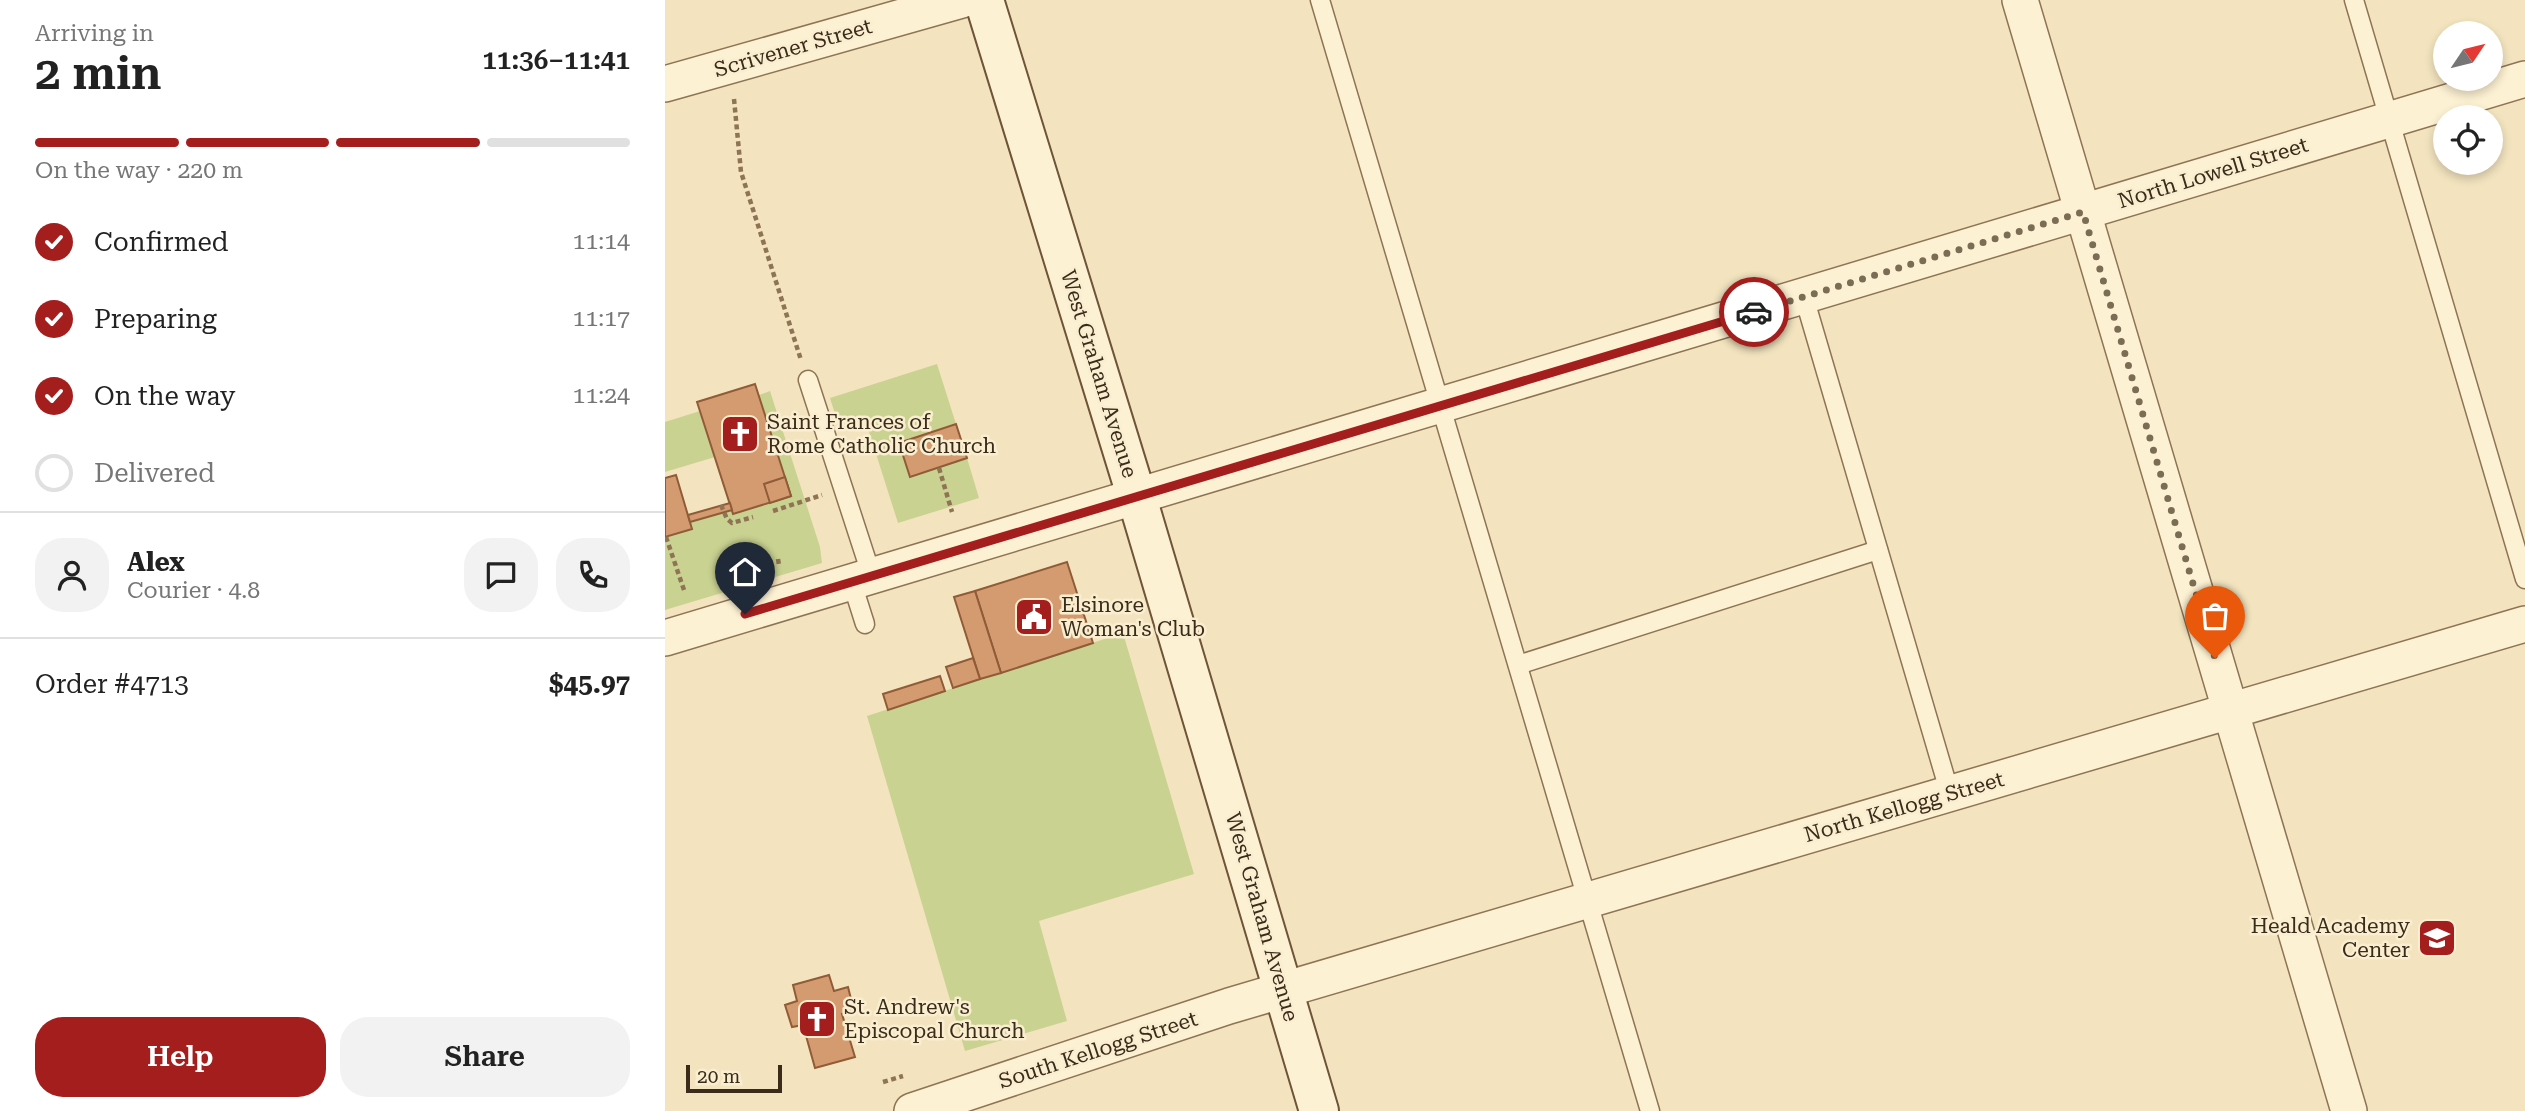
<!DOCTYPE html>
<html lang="en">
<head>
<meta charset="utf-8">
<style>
	body { margin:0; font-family:"Roboto Serif",serif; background:#f2f2f2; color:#222; height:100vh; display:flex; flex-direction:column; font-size:26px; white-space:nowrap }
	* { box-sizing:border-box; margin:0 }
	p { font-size:23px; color:#767676 }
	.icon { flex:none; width:38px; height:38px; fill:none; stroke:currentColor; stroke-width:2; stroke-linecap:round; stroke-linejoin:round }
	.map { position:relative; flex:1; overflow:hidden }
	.panel { display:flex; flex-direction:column; background:#fff; width:665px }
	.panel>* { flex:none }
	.needle { width:46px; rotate:55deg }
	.buttons { position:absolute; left:1768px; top:21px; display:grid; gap:14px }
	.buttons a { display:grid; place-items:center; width:70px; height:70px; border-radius:50%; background:#fff; box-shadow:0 4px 10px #0003; font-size:35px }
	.scale { position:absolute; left:21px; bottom:18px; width:96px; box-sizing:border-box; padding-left:7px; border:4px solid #3b2b1b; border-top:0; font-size:19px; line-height:24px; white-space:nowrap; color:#3b2b1b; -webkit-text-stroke:5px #f9eecf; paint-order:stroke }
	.pin { position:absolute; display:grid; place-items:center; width:60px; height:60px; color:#fff; margin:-72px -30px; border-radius:50% 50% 50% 0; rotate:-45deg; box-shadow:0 0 7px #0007 }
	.pin .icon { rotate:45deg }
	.courier { position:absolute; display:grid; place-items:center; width:70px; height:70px; margin:-35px; border:5px solid #a41e1e; border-radius:50%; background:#fff; color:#222; box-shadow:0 2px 9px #0007 }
	.summary em { font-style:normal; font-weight:600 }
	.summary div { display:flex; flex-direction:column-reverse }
	.summary { display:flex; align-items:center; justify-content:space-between; height:119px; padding:0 35px }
	h1 { font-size:46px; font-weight:600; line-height:52px }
	.bar { display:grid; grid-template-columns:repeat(4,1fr); gap:10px 7px; align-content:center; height:84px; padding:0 35px }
	.bar i { height:9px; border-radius:5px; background:#e0e0e0 }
	.bar .current { background:#a41e1e }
	.bar p { grid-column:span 4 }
	.line { display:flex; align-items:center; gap:18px; padding:0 35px; border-top:2px solid #e0e0e0 }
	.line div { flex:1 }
	.round { display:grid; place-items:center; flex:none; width:74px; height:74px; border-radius:28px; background:#f2f2f2 }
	ol { padding:0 35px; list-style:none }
	li { display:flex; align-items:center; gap:21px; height:77px }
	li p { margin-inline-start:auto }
	li .icon { padding:7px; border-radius:50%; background:#a41e1e; color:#fff; stroke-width:4 }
	li:last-child { color:#767676 }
	li i { width:38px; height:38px; border:4px solid #e0e0e0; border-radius:50% }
	.cta { display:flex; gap:14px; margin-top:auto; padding:14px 35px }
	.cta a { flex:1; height:80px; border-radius:28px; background:#a41e1e; color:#fff; font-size:28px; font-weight:600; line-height:80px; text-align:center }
	.cta a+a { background:#f2f2f2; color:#222 }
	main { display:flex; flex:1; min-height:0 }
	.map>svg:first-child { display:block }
</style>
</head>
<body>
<main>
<section class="panel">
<div class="summary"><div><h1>2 min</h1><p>Arriving in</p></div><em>11:36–11:41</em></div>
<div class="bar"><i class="current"></i><i class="current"></i><i class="current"></i><i></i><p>On the way · 220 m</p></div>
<ol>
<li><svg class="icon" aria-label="check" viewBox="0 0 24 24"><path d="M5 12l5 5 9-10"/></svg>Confirmed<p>11:14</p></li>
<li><svg class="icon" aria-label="check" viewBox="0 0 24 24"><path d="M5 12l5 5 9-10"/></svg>Preparing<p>11:17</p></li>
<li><svg class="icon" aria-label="check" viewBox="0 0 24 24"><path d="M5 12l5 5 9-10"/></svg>On the way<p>11:24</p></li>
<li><i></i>Delivered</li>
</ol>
<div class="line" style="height:126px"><a class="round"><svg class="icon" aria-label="person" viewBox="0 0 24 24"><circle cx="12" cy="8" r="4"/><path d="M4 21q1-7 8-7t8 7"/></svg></a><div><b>Alex</b><p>Courier · 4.8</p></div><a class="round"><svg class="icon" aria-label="chat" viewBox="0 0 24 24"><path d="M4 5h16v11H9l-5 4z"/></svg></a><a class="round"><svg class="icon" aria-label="phone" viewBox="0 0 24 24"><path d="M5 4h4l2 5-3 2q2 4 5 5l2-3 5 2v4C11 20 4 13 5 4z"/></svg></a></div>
<div class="line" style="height:91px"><div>Order #4713</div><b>$45.97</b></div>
<div class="cta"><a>Help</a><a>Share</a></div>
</section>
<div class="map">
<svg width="1860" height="1111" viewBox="0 0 1860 1111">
	<rect width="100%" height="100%" fill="#f3e4bf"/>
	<g fill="#cad291">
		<path d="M 272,364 L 291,424 L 234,444 L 245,477 L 302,458 L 314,498 L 233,523 L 199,416 L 173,423 L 165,398 Z"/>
		<path d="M 105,391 L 155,547 L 157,563 L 0,610 L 0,537 L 27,529 L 25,522 L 67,510 L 69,514 L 126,496 L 94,395 Z"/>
		<path d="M 35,411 L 50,457 L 0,472 L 0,422 Z"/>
		<path d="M 458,633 L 529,874 L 374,921 L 402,1021 L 300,1051 L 202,716 Z"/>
	</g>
	<g fill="#d59b70" stroke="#905c38" stroke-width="2">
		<path d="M 90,384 L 126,496 L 68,514 L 32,402 Z"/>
		<path d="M 291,424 L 302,458 L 245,477 L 234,443 Z"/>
		<path d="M 11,475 L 27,529 L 0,537 L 0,478 Z"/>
		<path d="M 120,477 L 126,496 L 105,503 L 99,484 Z"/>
		<path d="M 65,503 L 67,510 L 25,522 L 23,515 Z"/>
		<path d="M 402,562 L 428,643 L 336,673 L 310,591 Z"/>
		<path d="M 310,591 L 336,673 L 315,679 L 289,597 Z"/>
		<path d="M 308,658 L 315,679 L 288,688 L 281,667 Z"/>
		<path d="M 275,676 L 280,691 L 223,710 L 218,694 Z"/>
		<path d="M 164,975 L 169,991 L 183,987 L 189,1011 L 177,1014 L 190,1057 L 150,1068 L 138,1025 L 127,1027 L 120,1005 L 132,1001 L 128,985 Z"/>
	</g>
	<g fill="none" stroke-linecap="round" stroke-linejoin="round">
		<defs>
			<g id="lane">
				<path d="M 655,0 L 985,1111"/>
				<path d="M 1689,0 L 1860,579"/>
				<path d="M 1139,297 L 1285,794"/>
				<path d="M 143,380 L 207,577"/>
				<path d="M 187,583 L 200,624"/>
				<path d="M 853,665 L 1213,550"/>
			</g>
			<g id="street">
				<path d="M 1355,0 L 1684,1111"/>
				<path d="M 0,84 L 297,0"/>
				<path d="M 0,638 L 1860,79"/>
				<path d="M 247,1111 L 564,1006 L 1860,624"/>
			</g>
			<path id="secondary" d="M 319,0 L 472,498 L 654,1111"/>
		</defs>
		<use href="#lane" stroke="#8e7455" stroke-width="21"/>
		<use href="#street" stroke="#8e7455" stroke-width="38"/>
		<use href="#secondary" stroke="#6f5438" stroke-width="42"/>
		<g stroke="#8e7455" stroke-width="4.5" stroke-dasharray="5 3.5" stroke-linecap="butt">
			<path d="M 69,99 L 76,172 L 136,360"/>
			<path d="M 274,468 L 287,512"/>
			<path d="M 56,505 L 62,519 L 67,523 L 88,517"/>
			<path d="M 108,511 L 157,495"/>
			<path d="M 1,537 L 20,593"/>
			<path d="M 113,559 L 114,565"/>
			<path d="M 218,1082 L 238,1076"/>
		</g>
		<use href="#lane" stroke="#fdf1d3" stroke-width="18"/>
		<use href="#street" stroke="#fdf1d3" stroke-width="35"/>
		<use href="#secondary" stroke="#fdf1d3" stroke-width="38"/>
	</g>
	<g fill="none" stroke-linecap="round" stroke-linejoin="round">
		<path stroke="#7b6c54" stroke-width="7" stroke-dasharray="0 12.6" d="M 1089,312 L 1418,212 L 1550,658"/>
		<path stroke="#a41e1e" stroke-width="9" d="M 80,614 L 1089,312"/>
	</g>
	<defs>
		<symbol id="church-square" viewBox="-11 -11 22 22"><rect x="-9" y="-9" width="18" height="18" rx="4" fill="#a41e1e" stroke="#f9eecf"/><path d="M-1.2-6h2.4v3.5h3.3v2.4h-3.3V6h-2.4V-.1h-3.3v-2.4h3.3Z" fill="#fff"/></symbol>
		<symbol id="civic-square" viewBox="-11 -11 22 22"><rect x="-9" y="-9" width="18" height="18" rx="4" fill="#a41e1e" stroke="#f9eecf"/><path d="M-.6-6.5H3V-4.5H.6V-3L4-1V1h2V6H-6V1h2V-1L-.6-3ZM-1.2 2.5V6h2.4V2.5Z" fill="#fff"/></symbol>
		<symbol id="school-square" viewBox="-11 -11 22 22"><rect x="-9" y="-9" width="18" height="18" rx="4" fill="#a41e1e" stroke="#f9eecf"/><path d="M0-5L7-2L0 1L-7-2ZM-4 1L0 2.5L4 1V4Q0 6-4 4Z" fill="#fff"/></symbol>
	</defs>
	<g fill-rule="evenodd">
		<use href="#church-square" x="53" y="412" width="44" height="44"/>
		<use href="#civic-square" x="347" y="595" width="44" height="44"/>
		<use href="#school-square" x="1750" y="916" width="44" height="44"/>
		<use href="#church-square" x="130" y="997" width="44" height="44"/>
	</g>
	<g text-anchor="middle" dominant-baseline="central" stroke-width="5" stroke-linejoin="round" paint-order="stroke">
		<g font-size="21" fill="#3b2b1b" stroke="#f9eecf">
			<text transform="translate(128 48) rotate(-16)">Scrivener Street</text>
			<text transform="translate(1548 173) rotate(-17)">North Lowell Street</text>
			<text transform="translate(434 374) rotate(73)">West Graham Avenue</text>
			<text transform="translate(1239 807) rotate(-16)">North Kellogg Street</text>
			<text transform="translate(597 917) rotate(74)">West Graham Avenue</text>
			<text transform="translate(433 1050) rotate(-18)">South Kellogg Street</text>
		</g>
		<g font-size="21" fill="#3b2b1b" stroke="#f9eecf" text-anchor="start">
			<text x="102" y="422">Saint Frances of<tspan x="102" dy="24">Rome Catholic Church</tspan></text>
			<text x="396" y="605">Elsinore<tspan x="396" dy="24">Woman's Club</tspan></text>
			<text x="1745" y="926" text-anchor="end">Heald Academy<tspan x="1745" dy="24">Center</tspan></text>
			<text x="179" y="1007">St. Andrew's<tspan x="179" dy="24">Episcopal Church</tspan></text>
		</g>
	</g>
</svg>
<div class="buttons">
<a><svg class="needle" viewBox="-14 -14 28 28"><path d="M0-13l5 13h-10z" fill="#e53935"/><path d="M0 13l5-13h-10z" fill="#767676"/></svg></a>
<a><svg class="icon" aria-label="locate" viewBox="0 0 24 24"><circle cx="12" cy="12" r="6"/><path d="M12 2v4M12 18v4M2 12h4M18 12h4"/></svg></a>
</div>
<div class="scale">20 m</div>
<div class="pin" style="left:1550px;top:658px;background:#ea580c"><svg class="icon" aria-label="bag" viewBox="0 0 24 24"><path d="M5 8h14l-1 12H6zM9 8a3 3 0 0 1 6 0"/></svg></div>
<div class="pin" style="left:80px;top:614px;background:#1f2937"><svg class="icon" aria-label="home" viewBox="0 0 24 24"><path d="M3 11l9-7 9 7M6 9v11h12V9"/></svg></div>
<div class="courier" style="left:1089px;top:312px"><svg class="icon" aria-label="car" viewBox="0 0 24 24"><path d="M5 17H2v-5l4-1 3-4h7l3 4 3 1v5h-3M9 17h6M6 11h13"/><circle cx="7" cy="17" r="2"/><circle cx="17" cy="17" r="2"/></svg></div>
</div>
</main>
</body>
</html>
